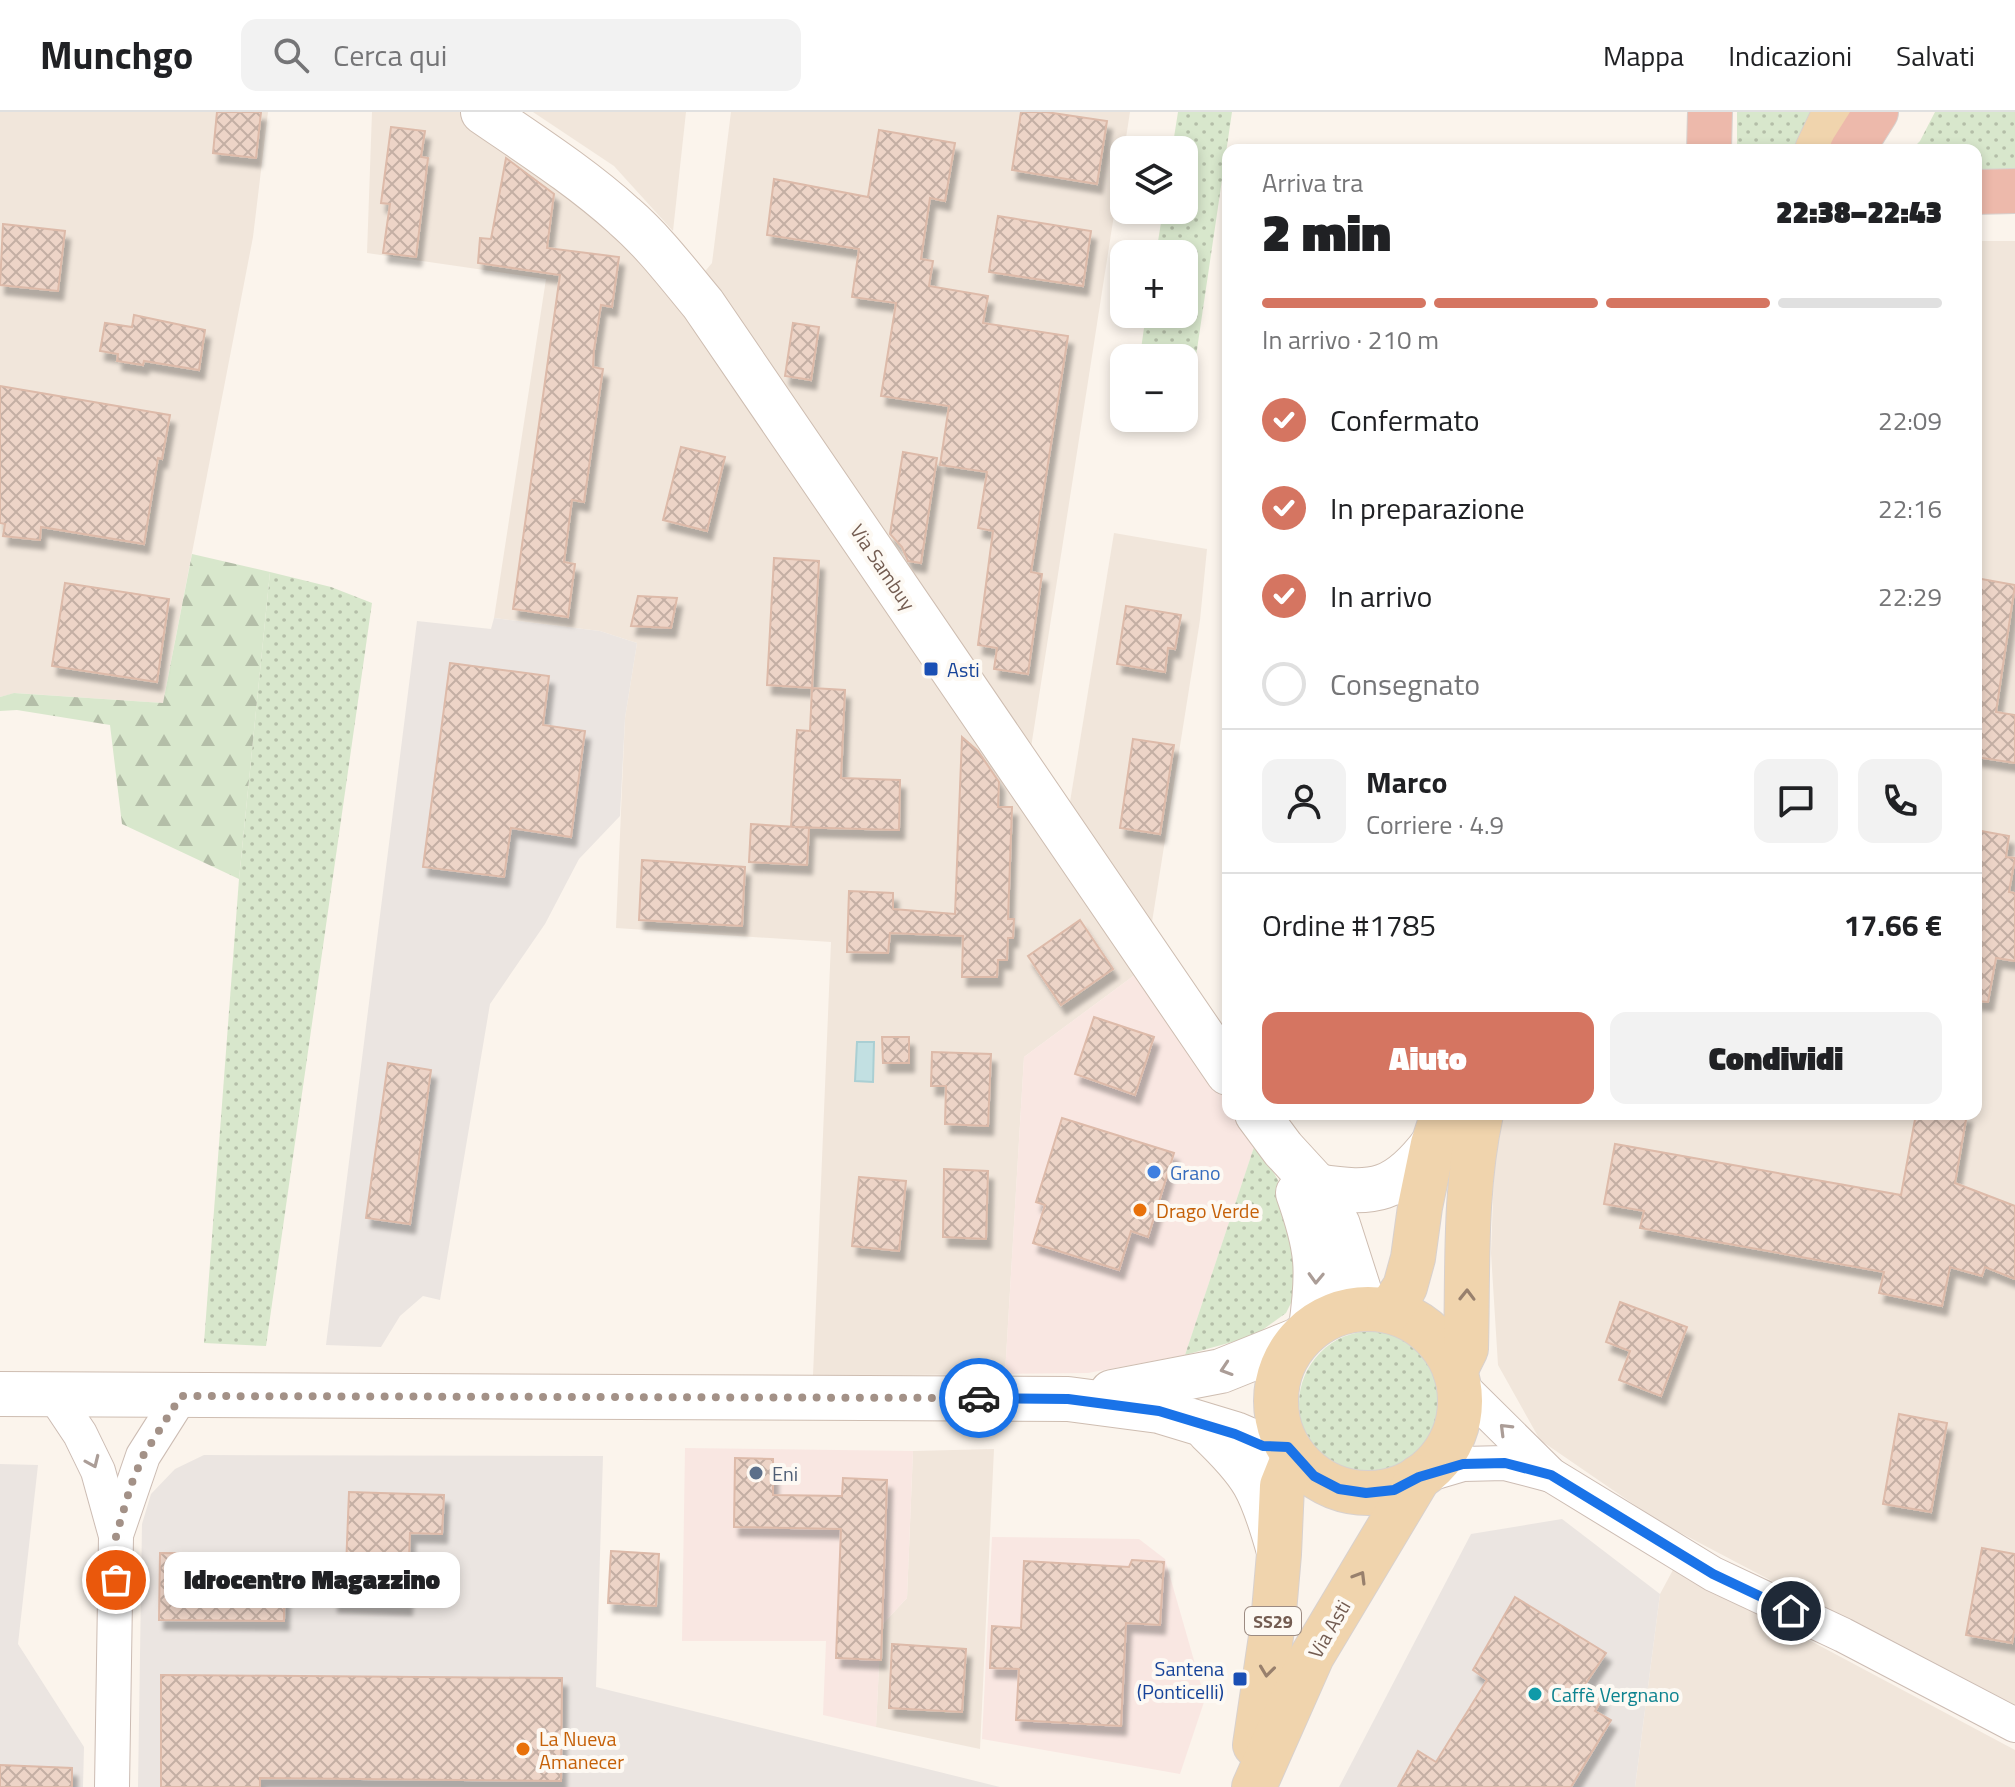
<!DOCTYPE html>
<html lang="it">
<head>
<meta charset="utf-8">
<style>
	body { margin:0; font-family:"Titillium Web",sans-serif; background:#f2f2f2; color:#202124; height:100vh; display:flex; flex-direction:column; font-size:30px; white-space:nowrap }
	* { box-sizing:border-box; margin:0 }
	p { font-size:26px; color:#757577 }
	.icon { flex:none; width:44px; height:44px; fill:none; stroke:currentColor; stroke-width:2; stroke-linecap:round; stroke-linejoin:round }
	.map { position:relative; flex:1; overflow:hidden }
	.details { position:absolute; left:1222px; top:32px; width:760px; height:976px; display:flex; flex-direction:column; background:#fff; border-radius:16px; box-shadow:0 4px 12px #0003 }
	.details>* { flex:none }
	.buttons { position:absolute; left:1110px; top:24px; display:grid; gap:16px }
	.buttons a { display:grid; place-items:center; width:88px; height:88px; border-radius:16px; background:#fff; box-shadow:0 4px 12px #0003; font-size:40px }
	.pin { position:absolute; display:grid; place-items:center; width:68px; height:68px; color:#fff; margin:-34px; border:4px solid #fff; border-radius:50%; box-shadow:0 2px 8px #0007 }
	.courier { position:absolute; display:grid; place-items:center; width:80px; height:80px; margin:-40px; border:6px solid #1a73e8; border-radius:50%; background:#fff; color:#222; box-shadow:0 2px 10px #0007 }
	.bubble { position:absolute; height:56px; border-radius:16px; background:#fff; box-shadow:0 4px 12px #0003; font-size:26px; font-weight:800; line-height:56px; text-align:center }
	.head em { font-style:normal; font-weight:800 }
	.head div { display:flex; flex-direction:column-reverse }
	.head { display:flex; align-items:center; justify-content:space-between; height:136px; padding:0 40px }
	h1 { font-size:52px; font-weight:800; line-height:60px }
	.bar { display:grid; grid-template-columns:repeat(4,1fr); gap:12px 8px; align-content:center; height:96px; padding:0 40px }
	.bar i { height:10px; border-radius:6px; background:#e0e0e0 }
	.bar .on { background:#d57561 }
	.bar p { grid-column:span 4 }
	.line { display:flex; align-items:center; gap:20px; padding:0 40px; border-top:2px solid #e0e0e0 }
	.line div { flex:1 }
	.round { display:grid; place-items:center; flex:none; width:84px; height:84px; border-radius:16px; background:#f2f2f2 }
	ol { padding:0 40px; list-style:none }
	li { display:flex; align-items:center; gap:24px; height:88px }
	li p { margin-inline-start:auto }
	li .icon { padding:8px; border-radius:50%; background:#d57561; color:#fff; stroke-width:4 }
	li:last-child { color:#757577 }
	li i { width:44px; height:44px; border:4px solid #e0e0e0; border-radius:50% }
	.primary-button { display:flex; gap:16px; margin-top:auto; padding:16px 40px }
	.primary-button a { flex:1; height:92px; border-radius:16px; background:#d57561; color:#fff; font-size:32px; font-weight:800; line-height:92px; text-align:center }
	.primary-button a+a { background:#f2f2f2; color:#202124 }
	header { display:flex; align-items:center; gap:48px; box-sizing:border-box; height:112px; padding:0 40px; background:#fff; border-bottom:2px solid #e0e0e0 }
	header strong { font-size:38px }
	nav { display:flex; gap:44px; margin-inline-start:auto; font-size:28px }
	.search { width:560px; height:72px; background:#f2f2f2; display:flex; align-items:center; gap:20px; box-sizing:border-box; padding:0 28px; border-radius:16px; color:#757577; font-size:30px }
	.map>svg:first-child { display:block }
</style>
</head>
<body>
<header>
<strong>Munchgo</strong>
<div class="search"><svg class="icon" aria-label="search" viewBox="0 0 24 24"><circle cx="10" cy="10" r="6"/><path d="M15 15l6 6"/></svg>Cerca qui</div>
<nav><a>Mappa</a><a>Indicazioni</a><a>Salvati</a></nav>
</header>
<div class="map">
<svg width="2015" height="1675" viewBox="0 0 2015 1675">
	<defs>
		<pattern id="grass-dots" width="8" height="8" patternUnits="userSpaceOnUse" patternTransform="scale(2)"><rect width="8" height="8" fill="#d8e7cc"/><path d="M2 2h.1M6 6h.1" fill="none" stroke="#b4bea8" stroke-width="1.8" stroke-linecap="round"/></pattern>
		<pattern id="forest-firs" width="22" height="20" patternUnits="userSpaceOnUse" patternTransform="scale(2)"><rect width="22" height="20" fill="#d8e7cc"/><path d="M5 1l3.5 6h-7zM16 11l3.5 6h-7z" fill="#b4bea8"/></pattern>
		<pattern id="building-cross-hatch" width="8" height="8" patternUnits="userSpaceOnUse" patternTransform="scale(2)"><rect width="8" height="8" fill="#edd4c7"/><path d="M0 0l8 8M0 8l8-8" fill="none" stroke="#c4afa4"/></pattern>
		<filter id="shadow"><feDropShadow dx="5" dy="9" stdDeviation="2" flood-color="#0004"/></filter>
	</defs>
	<rect width="100%" height="100%" fill="#fbf4ec"/>
	<g fill="#f1e6db">
		<path d="M 0,0 L 268,0 L 253,125 L 163,591 L 15,581 L 0,585 Z"/>
		<path d="M 372,0 L 460,0 L 538,53 L 676,179 L 1136,862 L 1024,945 L 1005,1262 L 813,1264 L 831,830 L 616,816 L 625,606 L 637,531 L 600,519 L 494,506 L 546,167 L 367,141 Z"/>
		<path d="M 533,0 L 686,0 L 673,119 L 614,54 Z"/>
		<path d="M 731,0 L 1130,0 L 1030,642 L 701,164 L 712,151 Z"/>
		<path d="M 1976,129 L 2015,129 L 2015,1597 L 1658,1409 L 1540,1328 L 1498,1253 L 1491,1141 L 1495,1032 L 1503,1002 L 1976,1002 Z"/>
		<path d="M 1114,421 L 1207,437 L 1200,508 L 1152,810 L 1069,696 Z"/>
		<path d="M 994,1337 L 980,1637 L 876,1615 L 881,1514 L 907,1486 L 913,1339 Z"/>
		<path d="M 1674,1456 L 2015,1638 L 2015,1675 L 1635,1675 L 1660,1482 Z"/>
	</g>
	<g fill="#f9e7e2">
		<path d="M 1136,862 L 1228,990 L 1228,1002 L 1237,1002 L 1256,1029 L 1185,1243 L 1088,1261 L 1005,1262 L 1024,945 Z"/>
		<path d="M 685,1336 L 913,1339 L 907,1486 L 881,1514 L 876,1615 L 823,1603 L 826,1529 L 682,1529 Z"/>
		<path d="M 992,1425 L 1139,1427 L 1165,1447 L 1205,1587 L 1180,1662 L 982,1627 Z"/>
	</g>
	<g fill="#ebe5e1">
		<path d="M 494,506 L 600,519 L 637,531 L 625,606 L 620,704 L 579,747 L 545,812 L 490,892 L 440,1188 L 423,1184 L 400,1204 L 381,1235 L 326,1233 L 417,509 L 491,517 Z"/>
		<path d="M 204,1343 L 603,1344 L 596,1575 L 1000,1675 L 138,1675 L 142,1412 L 151,1382 L 175,1357 Z"/>
		<path d="M 0,1352 L 38,1353 L 18,1532 L 84,1635 L 83,1675 L 0,1675 Z"/>
		<path d="M 1562,1407 L 1660,1482 L 1635,1675 L 1339,1675 L 1471,1422 Z"/>
	</g>
	<g fill="url(#grass-dots)">
		<path d="M 1178,0 L 1232,0 L 1195,251 L 1184,249 L 1184,246 L 1140,244 L 1146,202 L 1184,202 L 1184,142 L 1156,142 L 1163,98 L 1184,98 L 1184,38 L 1172,38 Z"/>
		<path d="M 1737,0 L 1815,0 L 1797,38 L 1737,38 Z"/>
		<path d="M 1935,0 L 2015,0 L 2015,65 L 1976,67 L 1976,38 L 1911,38 L 1920,29 Z"/>
		<path d="M 270,460 L 331,475 L 372,491 L 266,1234 L 204,1231 L 239,767 Z"/>
		<path d="M 1256,1029 L 1284,1079 L 1302,1169 L 1286,1201 L 1254,1224 L 1185,1243 Z"/>
		<circle cx="1372" cy="1292" r="73"/>
	</g>
	<path fill="url(#forest-firs)" d="M 192,442 L 270,460 L 239,767 L 122,712 L 110,613 L 17,598 L 0,599 L 0,585 L 14,581 L 163,591 Z"/>
	<path fill="#c2e0e2" stroke="#aacfd3" stroke-width="2" d="M 857,930 L 874,930 L 873,970 L 855,969 Z"/>
	<g fill="url(#building-cross-hatch)" stroke="#ddbaa9" stroke-width="2" filter="url(#shadow)">
		<path d="M 217,0 L 261,0 L 256,46 L 213,41 Z"/>
		<path d="M 1021,0 L 1046,0 L 1107,9 L 1097,72 L 1012,58 Z"/>
		<path d="M 391,15 L 425,19 L 421,45 L 428,46 L 416,145 L 383,141 L 390,92 L 381,91 Z"/>
		<path d="M 879,18 L 955,31 L 945,89 L 930,86 L 921,147 L 933,149 L 929,174 L 988,184 L 983,211 L 1068,224 L 1031,460 L 1042,462 L 1028,562 L 994,557 L 997,536 L 978,533 L 993,419 L 978,416 L 987,360 L 940,353 L 949,294 L 881,284 L 896,191 L 852,185 L 859,137 L 767,123 L 774,67 L 868,85 Z"/>
		<path d="M 506,46 L 554,82 L 547,136 L 619,145 L 612,195 L 601,193 L 594,238 L 593,255 L 603,257 L 584,390 L 572,388 L 564,450 L 575,452 L 568,505 L 513,497 L 560,163 L 478,151 L 480,126 L 491,127 Z"/>
		<path d="M 998,104 L 1091,119 L 1083,174 L 989,160 Z"/>
		<path d="M 3,112 L 65,119 L 58,179 L 0,173 Z"/>
		<path d="M 134,203 L 205,218 L 199,258 L 144,249 L 143,253 L 117,249 L 118,242 L 100,239 L 105,211 L 132,215 Z"/>
		<path d="M 793,211 L 819,215 L 811,268 L 785,264 Z"/>
		<path d="M 0,274 L 170,303 L 162,347 L 158,346 L 144,432 L 41,415 L 40,428 L 3,424 L 5,412 L 0,411 Z"/>
		<path d="M 681,335 L 725,345 L 707,419 L 663,408 Z"/>
		<path d="M 903,340 L 937,346 L 921,451 L 908,449 L 902,435 L 890,422 Z"/>
		<path d="M 774,446 L 819,449 L 812,576 L 767,573 Z"/>
		<path d="M 1976,466 L 2015,473 L 1996,600 L 2015,603 L 2015,651 L 1976,645 Z"/>
		<path d="M 65,471 L 169,487 L 157,570 L 52,554 Z"/>
		<path d="M 638,484 L 677,486 L 671,516 L 631,514 Z"/>
		<path d="M 1126,494 L 1181,503 L 1175,537 L 1168,536 L 1165,560 L 1117,552 Z"/>
		<path d="M 450,551 L 549,564 L 543,613 L 585,619 L 571,725 L 511,716 L 504,765 L 423,755 Z"/>
		<path d="M 812,576 L 845,578 L 841,666 L 900,668 L 899,718 L 791,715 L 797,618 L 810,619 Z"/>
		<path d="M 962,625 L 978,639 L 999,670 L 998,695 L 1012,695 L 1008,807 L 1014,807 L 1013,826 L 1008,826 L 1007,848 L 998,848 L 997,865 L 962,865 L 963,824 L 890,821 L 888,841 L 847,840 L 849,779 L 893,781 L 893,797 L 955,802 Z"/>
		<path d="M 1133,627 L 1174,633 L 1160,722 L 1120,716 Z"/>
		<path d="M 751,712 L 809,716 L 807,753 L 749,750 Z"/>
		<path d="M 1976,718 L 2009,724 L 2006,745 L 2015,746 L 2009,780 L 2015,781 L 2015,849 L 1996,846 L 1988,890 L 1976,889 Z"/>
		<path d="M 642,748 L 745,755 L 742,814 L 639,808 Z"/>
		<path d="M 1080,808 L 1113,857 L 1061,893 L 1028,844 Z"/>
		<path d="M 1094,905 L 1154,925 L 1135,983 L 1075,962 Z"/>
		<path d="M 882,925 L 909,925 L 909,951 L 883,951 Z"/>
		<path d="M 932,940 L 991,942 L 988,1014 L 945,1012 L 946,974 L 931,974 Z"/>
		<path d="M 388,951 L 431,958 L 410,1112 L 366,1106 Z"/>
		<path d="M 1916,1002 L 1967,1002 L 1955,1071 L 2015,1094 L 2015,1167 L 1985,1155 L 1982,1164 L 1950,1155 L 1942,1194 L 1879,1181 L 1884,1160 L 1640,1116 L 1644,1099 L 1604,1092 L 1615,1032 L 1901,1083 Z"/>
		<path d="M 1062,1006 L 1174,1041 L 1148,1125 L 1131,1119 L 1119,1158 L 1033,1131 L 1045,1093 L 1036,1090 Z"/>
		<path d="M 944,1057 L 988,1059 L 986,1127 L 943,1125 Z"/>
		<path d="M 859,1065 L 906,1069 L 899,1139 L 852,1134 Z"/>
		<path d="M 1620,1190 L 1687,1215 L 1661,1284 L 1619,1268 L 1630,1239 L 1606,1230 Z"/>
		<path d="M 1899,1302 L 1947,1311 L 1931,1400 L 1883,1392 Z"/>
		<path d="M 735,1346 L 773,1347 L 773,1383 L 842,1384 L 843,1366 L 887,1368 L 881,1548 L 836,1546 L 841,1417 L 734,1415 Z"/>
		<path d="M 349,1380 L 444,1383 L 442,1422 L 410,1421 L 407,1494 L 333,1491 L 335,1455 L 346,1456 Z"/>
		<path d="M 1982,1436 L 2015,1442 L 2015,1515 L 2012,1531 L 1966,1523 Z"/>
		<path d="M 611,1439 L 659,1442 L 656,1494 L 608,1491 Z"/>
		<path d="M 160,1441 L 285,1442 L 284,1509 L 159,1508 Z"/>
		<path d="M 1132,1448 L 1164,1450 L 1160,1513 L 1126,1511 L 1121,1614 L 1016,1608 L 1019,1557 L 990,1556 L 992,1514 L 1021,1516 L 1024,1449 L 1129,1455 Z"/>
		<path d="M 1515,1485 L 1606,1541 L 1582,1577 L 1602,1587 L 1595,1599 L 1611,1608 L 1571,1675 L 1398,1675 L 1418,1639 L 1436,1650 L 1487,1568 L 1473,1558 Z"/>
		<path d="M 892,1532 L 966,1537 L 962,1600 L 889,1596 Z"/>
		<path d="M 161,1563 L 562,1566 L 561,1669 L 260,1666 L 260,1675 L 161,1675 Z"/>
		<path d="M 0,1653 L 72,1656 L 72,1675 L 0,1675 Z"/>
	</g>
	<g fill="none" stroke-linecap="round" stroke-linejoin="round">
		<defs>
			<g id="street">
				<path d="M 1458,1271 L 1551,1363 L 1713,1462 L 1843,1523 L 2015,1613"/>
				<path d="M 54,1283 L 80,1322 L 98,1359 L 116,1424 L 112,1675"/>
				<path d="M 1419,1365 L 1463,1352 L 1505,1351 L 1551,1363"/>
				<path d="M 116,1423 L 143,1344 L 181,1284"/>
			</g>
			<g id="secondary">
				<path d="M 483,0 C 531,33 581,65 624,104 C 654,130 678,162 703,192 L 1228,961"/>
				<path d="M 1257,1002 L 1283,1037 L 1317,1074 L 1338,1113 L 1365,1197"/>
				<path d="M 1317,1074 C 1375,1084 1397,1079 1433,1032"/>
				<path d="M 1298,1081 C 1318,1137 1319,1158 1311,1216"/>
				<path d="M 1112,1280 L 1221,1259 L 1298,1228"/>
				<path d="M 0,1282 L 1068,1287 L 1159,1299 L 1235,1322 L 1263,1334 L 1288,1335"/>
				<path d="M 1209,1319 C 1254,1362 1261,1376 1278,1436"/>
			</g>
			<g id="primary">
				<path d="M 1817,38 L 1835,0"/>
				<circle cx="1368" cy="1289" r="92"/>
				<path d="M 1389,1199 L 1405,1175 L 1413,1146 L 1420,1095 L 1433,1032 L 1443,1002"/>
				<path d="M 1455,1259 L 1466,1237 C 1468,1159 1464,1079 1481,1002"/>
				<path d="M 1255,1633 L 1273,1511 L 1279,1442 L 1282,1374 L 1294,1344"/>
				<path d="M 1254,1675 L 1312,1544 L 1419,1365"/>
			</g>
			<g id="highway">
				<path d="M 1709,38 L 1710,0"/>
				<path d="M 1852,38 L 1876,0"/>
				<path d="M 1976,80 L 2015,79"/>
			</g>
		</defs>
		<use href="#street" stroke="#ccbcb3" stroke-width="36"/>
		<use href="#secondary" stroke="#cebdb1" stroke-width="46"/>
		<use href="#primary" stroke="#d8d1ce" stroke-width="46"/>
		<use href="#highway" stroke="#d8d1ce" stroke-width="46"/>
		<use href="#street" stroke="#fff" stroke-width="34"/>
		<use href="#secondary" stroke="#fff" stroke-width="44"/>
		<use href="#primary" stroke="#f0d4ad" stroke-width="44"/>
		<use href="#highway" stroke="#edb9ab" stroke-width="44"/>
	</g>
	<defs><path id="oneway-chevron" d="M-2-3.5L2.5 0L-2 3.5" fill="none" stroke-width="1.6" stroke-linecap="round" stroke-linejoin="round" transform="scale(2)"/></defs>
	<g stroke="#ab9d97">
		<use href="#oneway-chevron" transform="translate(1316 1166) rotate(92)"/>
		<use href="#oneway-chevron" transform="translate(1226 1257) rotate(162)"/>
		<use href="#oneway-chevron" transform="translate(1505 1317) rotate(-135)"/>
		<use href="#oneway-chevron" transform="translate(93 1350) rotate(66)"/>
	</g>
	<g stroke="#98806d">
		<use href="#oneway-chevron" transform="translate(1467 1183) rotate(-89)"/>
		<use href="#oneway-chevron" transform="translate(1360 1465) rotate(-59)"/>
		<use href="#oneway-chevron" transform="translate(1267 1559) rotate(97)"/>
	</g>
	<g fill="none" stroke-linecap="round" stroke-linejoin="round">
		<path stroke="#a39187" stroke-width="8" stroke-dasharray="0 14.4" d="M 116,1468 L 116,1424 L 131,1373 L 143,1344 L 181,1284 L 979,1286"/>
		<path stroke="#1a73e8" stroke-width="10" d="M 979,1286 L 1068,1287 L 1159,1299 L 1235,1322 L 1263,1334 L 1288,1335 L 1314,1364 L 1339,1377 L 1366,1381 L 1394,1378 L 1419,1365 L 1463,1352 L 1505,1351 L 1551,1363 L 1713,1462 L 1791,1499"/>
	</g>
	<g fill="#1a4fb4" stroke="#fdf9f3" stroke-width="3">
		<rect x="923" y="549" width="16" height="16" rx="4"/>
		<rect x="1232" y="1559" width="16" height="16" rx="4"/>
	</g>
	<circle fill="#3f7fe0" stroke="#fdf9f3" stroke-width="3" cx="1154" cy="1060" r="8"/>
	<g fill="#e8710a" stroke="#fdf9f3" stroke-width="3">
		<circle cx="1140" cy="1098" r="8"/>
		<circle cx="523" cy="1637" r="8"/>
	</g>
	<circle fill="#5c6f8a" stroke="#fdf9f3" stroke-width="3" cx="756" cy="1361" r="8"/>
	<circle fill="#0f9aa8" stroke="#fdf9f3" stroke-width="3" cx="1535" cy="1582" r="8"/>
	<g text-anchor="middle" dominant-baseline="central" stroke-width="8" stroke-linejoin="round" paint-order="stroke">
		<rect fill="#fdf9f3" stroke="#9c8b82" stroke-width="2" x="1245" y="1495" width="56" height="28" rx="6"/>
		<g font-size="18" font-weight="bold" fill="#735c51">
			<text x="1273" y="1509">SS29</text>
		</g>
		<g font-size="20" fill="#735c51" stroke="#fdf9f3">
			<text transform="translate(883 455) rotate(56)">Via Sambuy</text>
			<text transform="translate(1329 1517) rotate(-60)">Via Asti</text>
		</g>
		<g font-size="20" fill="#164399" stroke="#fdf9f3" text-anchor="start">
			<text x="947" y="557">Asti</text>
			<text x="1224" y="1556" text-anchor="end">Santena<tspan x="1224" dy="23">(Ponticelli)</tspan></text>
		</g>
		<g font-size="20" fill="#366cbe" stroke="#fdf9f3" text-anchor="start">
			<text x="1170" y="1060">Grano</text>
		</g>
		<g font-size="20" fill="#c56008" stroke="#fdf9f3" text-anchor="start">
			<text x="1156" y="1098">Drago Verde</text>
			<text x="539" y="1626">La Nueva<tspan x="539" dy="23">Amanecer</tspan></text>
		</g>
		<g font-size="20" fill="#4e5e75" stroke="#fdf9f3" text-anchor="start">
			<text x="772" y="1361">Eni</text>
		</g>
		<g font-size="20" fill="#0d838f" stroke="#fdf9f3" text-anchor="start">
			<text x="1551" y="1582">Caffè Vergnano</text>
		</g>
	</g>
</svg>
<div class="buttons">
<a><svg class="icon" aria-label="layers" viewBox="0 0 24 24"><path d="M12 4l9 5-9 5-9-5zM3 14l9 5 9-5"/></svg></a>
<a>+</a>
<a>−</a>
</div>
<div class="pin" style="left:116px;top:1468px;background:#ea580c"><svg class="icon" aria-label="bag" viewBox="0 0 24 24"><path d="M5 8h14l-1 12H6zM9 8a3 3 0 0 1 6 0"/></svg></div>
<div class="pin" style="left:1791px;top:1499px;background:#1f2937"><svg class="icon" aria-label="home" viewBox="0 0 24 24"><path d="M3 11l9-7 9 7M6 9v11h12V9"/></svg></div>
<div class="courier" style="left:979px;top:1286px"><svg class="icon" aria-label="car" viewBox="0 0 24 24"><path d="M5 17H2v-5l4-1 3-4h7l3 4 3 1v5h-3M9 17h6M6 11h13"/><circle cx="7" cy="17" r="2"/><circle cx="17" cy="17" r="2"/></svg></div>
<div class="bubble" style="left:164px;top:1440px;width:296px">Idrocentro Magazzino</div>
<section class="details">
<div class="head"><div><h1>2 min</h1><p>Arriva tra</p></div><em>22:38–22:43</em></div>
<div class="bar"><i class="on"></i><i class="on"></i><i class="on"></i><i></i><p>In arrivo · 210 m</p></div>
<ol>
<li><svg class="icon" aria-label="check" viewBox="0 0 24 24"><path d="M5 12l5 5 9-10"/></svg>Confermato<p>22:09</p></li>
<li><svg class="icon" aria-label="check" viewBox="0 0 24 24"><path d="M5 12l5 5 9-10"/></svg>In preparazione<p>22:16</p></li>
<li><svg class="icon" aria-label="check" viewBox="0 0 24 24"><path d="M5 12l5 5 9-10"/></svg>In arrivo<p>22:29</p></li>
<li><i></i>Consegnato</li>
</ol>
<div class="line" style="height:144px"><a class="round"><svg class="icon" aria-label="person" viewBox="0 0 24 24"><circle cx="12" cy="8" r="4"/><path d="M4 21q1-7 8-7t8 7"/></svg></a><div><b>Marco</b><p>Corriere · 4.9</p></div><a class="round"><svg class="icon" aria-label="chat" viewBox="0 0 24 24"><path d="M4 5h16v11H9l-5 4z"/></svg></a><a class="round"><svg class="icon" aria-label="phone" viewBox="0 0 24 24"><path d="M5 4h4l2 5-3 2q2 4 5 5l2-3 5 2v4C11 20 4 13 5 4z"/></svg></a></div>
<div class="line" style="height:104px"><div>Ordine #1785</div><b>17.66 €</b></div>
<div class="primary-button"><a>Aiuto</a><a>Condividi</a></div>
</section>
</div>
</body>
</html>
